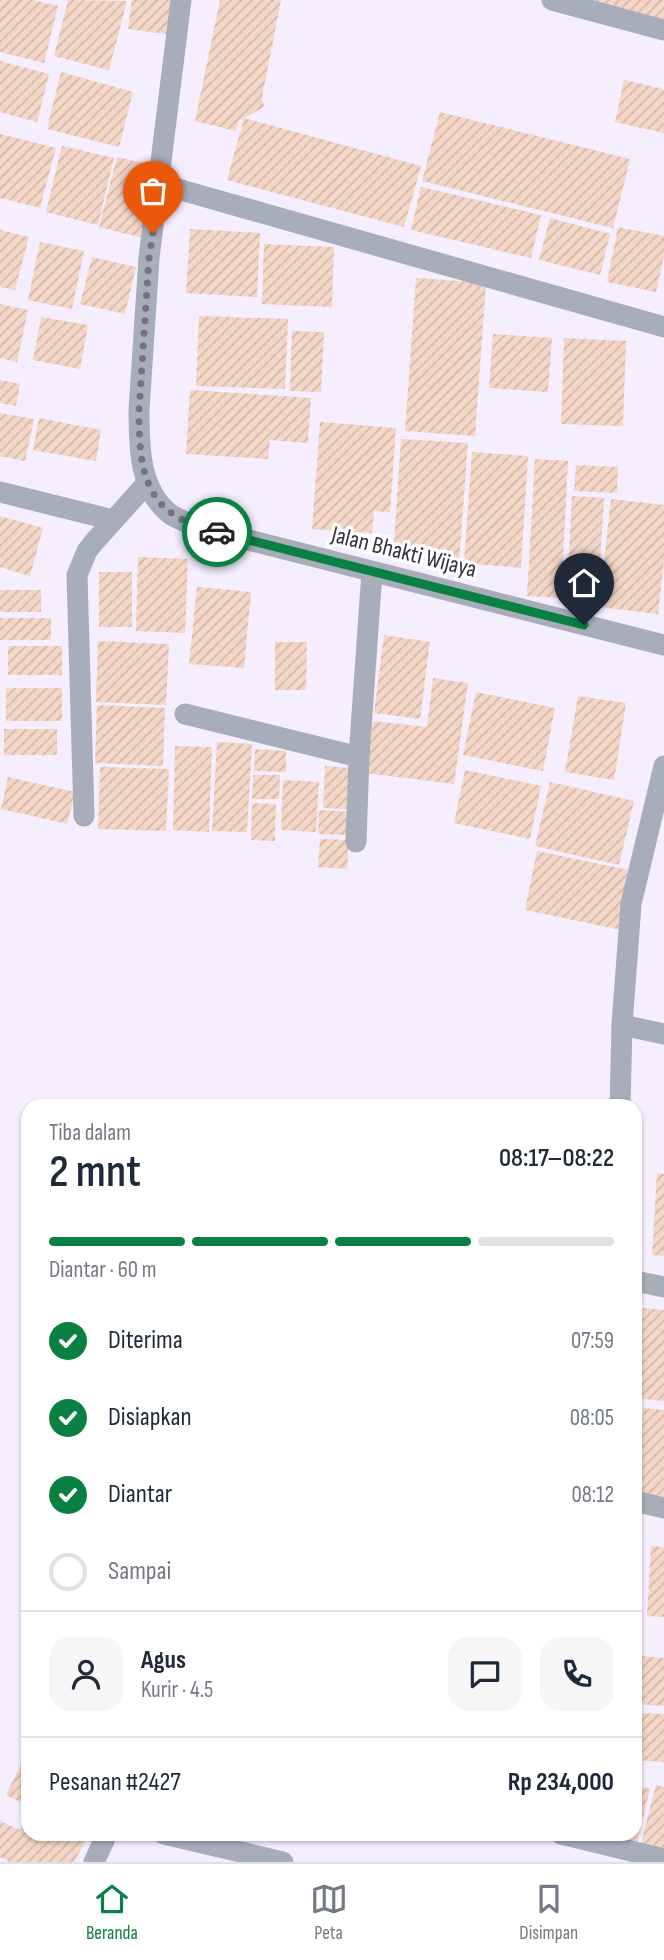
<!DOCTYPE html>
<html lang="id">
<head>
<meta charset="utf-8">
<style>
	body { margin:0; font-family:"Sofia Sans Condensed",sans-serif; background:#f6f6f7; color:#1f2937; height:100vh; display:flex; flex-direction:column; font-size:26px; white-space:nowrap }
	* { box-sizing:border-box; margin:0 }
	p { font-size:23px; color:#747a83 }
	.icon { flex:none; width:38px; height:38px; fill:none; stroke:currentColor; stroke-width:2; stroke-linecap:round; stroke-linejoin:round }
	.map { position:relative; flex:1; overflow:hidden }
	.sheet { position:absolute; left:21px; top:1099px; width:621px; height:742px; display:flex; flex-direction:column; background:#fff; border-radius:21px; box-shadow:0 2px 5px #0004 }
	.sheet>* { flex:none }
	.pin { position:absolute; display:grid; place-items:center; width:60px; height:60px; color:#fff; margin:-72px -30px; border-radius:50% 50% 50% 0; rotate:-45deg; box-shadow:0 0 7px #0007 }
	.pin .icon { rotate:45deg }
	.courier { position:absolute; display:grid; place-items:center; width:70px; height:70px; margin:-35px; border:5px solid #0b8043; border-radius:50%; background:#fff; color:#222; box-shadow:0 2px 9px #0007 }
	.summary em { font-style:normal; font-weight:600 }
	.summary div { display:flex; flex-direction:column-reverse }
	.summary { display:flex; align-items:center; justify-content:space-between; height:119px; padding:0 28px }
	h1 { font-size:46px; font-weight:600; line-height:52px }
	.bar { display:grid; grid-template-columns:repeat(4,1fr); gap:10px 7px; align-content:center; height:84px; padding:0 28px }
	.bar i { height:9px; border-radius:5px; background:#e0e1e3 }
	.bar .selected { background:#0b8043 }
	.bar p { grid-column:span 4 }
	.line { display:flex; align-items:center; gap:18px; padding:0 28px; border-top:2px solid #e0e1e3 }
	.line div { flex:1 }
	.round { display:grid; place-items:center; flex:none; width:74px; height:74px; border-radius:21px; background:#f6f6f7 }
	ol { padding:0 28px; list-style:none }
	li { display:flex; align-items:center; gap:21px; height:77px }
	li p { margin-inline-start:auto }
	li .icon { padding:7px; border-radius:50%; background:#0b8043; color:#fff; stroke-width:4 }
	li:last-child { color:#747a83 }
	li i { width:38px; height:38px; border:4px solid #e0e1e3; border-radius:50% }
	.menu { display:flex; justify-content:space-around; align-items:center; height:98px; border-top:2px solid #e0e1e3; background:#fff; font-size:19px; color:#747a83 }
	.menu a { display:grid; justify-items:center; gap:4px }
	.menu .selected { color:#0b8043 }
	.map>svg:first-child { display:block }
</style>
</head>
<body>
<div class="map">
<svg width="664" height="1862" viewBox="0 0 664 1862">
	<defs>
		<pattern id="building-hatch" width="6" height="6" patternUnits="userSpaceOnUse" patternTransform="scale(1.75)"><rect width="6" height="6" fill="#f4d6c6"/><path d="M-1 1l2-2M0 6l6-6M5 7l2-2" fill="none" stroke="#d2b8ab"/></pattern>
	</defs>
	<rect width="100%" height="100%" fill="#f5eeff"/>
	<g fill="url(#building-hatch)">
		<path d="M 0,0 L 32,0 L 58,6 L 44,63 L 0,52 Z"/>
		<path d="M 68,0 L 127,1 L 109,70 L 54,56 Z"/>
		<path d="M 132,0 L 171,0 L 167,34 L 128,29 Z"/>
		<path d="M 220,0 L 281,0 L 262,97 L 264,107 L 239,121 L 236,131 L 195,121 Z"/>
		<path d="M 586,0 L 664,0 L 664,19 Z"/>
		<path d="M 0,61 L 49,74 L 37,122 L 0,112 Z"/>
		<path d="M 61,72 L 133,92 L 119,147 L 47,129 Z"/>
		<path d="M 624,80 L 664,89 L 664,133 L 615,122 Z"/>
		<path d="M 440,112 L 630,159 L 613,228 L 422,181 Z"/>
		<path d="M 244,118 L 421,166 L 404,227 L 227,180 Z"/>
		<path d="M 0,134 L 56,148 L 40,208 L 0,198 Z"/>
		<path d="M 62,146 L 114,158 L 98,225 L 46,212 Z"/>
		<path d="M 117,157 L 160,167 L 143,238 L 99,227 Z"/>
		<path d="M 421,187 L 541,215 L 531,258 L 411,230 Z"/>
		<path d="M 550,218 L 610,234 L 600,275 L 539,260 Z"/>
		<path d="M 618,227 L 664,236 L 664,256 L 656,292 L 607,282 Z"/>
		<path d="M 190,229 L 260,233 L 257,297 L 186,293 Z"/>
		<path d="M 0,230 L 29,237 L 15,290 L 0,287 Z"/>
		<path d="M 40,242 L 84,251 L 72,309 L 28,300 Z"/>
		<path d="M 264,244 L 334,247 L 332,307 L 262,304 Z"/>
		<path d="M 92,257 L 136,267 L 125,314 L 80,304 Z"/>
		<path d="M 416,278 L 486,283 L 475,436 L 405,431 Z"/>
		<path d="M 0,304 L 28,310 L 17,362 L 0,358 Z"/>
		<path d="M 199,316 L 288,319 L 285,389 L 196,386 Z"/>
		<path d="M 41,317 L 88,325 L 80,369 L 33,360 Z"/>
		<path d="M 292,331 L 324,332 L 321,392 L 290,391 Z"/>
		<path d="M 493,334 L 552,338 L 548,392 L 489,388 Z"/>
		<path d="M 564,338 L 626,341 L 623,426 L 561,424 Z"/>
		<path d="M 0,380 L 20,384 L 16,406 L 0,403 Z"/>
		<path d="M 190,390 L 311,398 L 308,443 L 270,440 L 268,459 L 186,454 Z"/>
		<path d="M 0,413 L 34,419 L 25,461 L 0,456 Z"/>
		<path d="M 39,418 L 101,430 L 96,461 L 33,450 Z"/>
		<path d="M 320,422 L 396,428 L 390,512 L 374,511 L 372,533 L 312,529 Z"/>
		<path d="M 401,439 L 468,443 L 459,562 L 393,558 Z"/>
		<path d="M 472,452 L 528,456 L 521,568 L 464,563 Z"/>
		<path d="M 535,459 L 568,461 L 561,598 L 527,596 Z"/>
		<path d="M 576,465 L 618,467 L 617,493 L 574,491 Z"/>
		<path d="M 572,496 L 604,498 L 597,610 L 566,608 Z"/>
		<path d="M 611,499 L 664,505 L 664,560 L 658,614 L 599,607 Z"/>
		<path d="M 0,516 L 43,528 L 30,576 L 0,567 Z"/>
		<path d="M 138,557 L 188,559 L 185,633 L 136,631 Z"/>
		<rect x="99" y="572" width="33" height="55"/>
		<path d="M 197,587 L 251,592 L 244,668 L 189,664 Z"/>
		<rect x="0" y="590" width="41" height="22"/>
		<rect x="0" y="618" width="51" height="22"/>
		<path d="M 384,635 L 430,642 L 420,719 L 374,713 Z"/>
		<path d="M 98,641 L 169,644 L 166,705 L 96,702 Z"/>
		<path d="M 275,642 L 307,642 L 306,690 L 275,690 Z"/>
		<rect x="8" y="646" width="54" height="29"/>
		<path d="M 433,678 L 468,683 L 454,784 L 366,773 L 373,721 L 427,727 Z"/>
		<rect x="6" y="688" width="56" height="33"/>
		<path d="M 476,692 L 555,708 L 543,771 L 463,755 Z"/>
		<path d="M 578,696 L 626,703 L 614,780 L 565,772 Z"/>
		<path d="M 97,705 L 165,708 L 163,766 L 95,763 Z"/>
		<rect x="4" y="729" width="53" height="26"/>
		<path d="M 217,742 L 252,744 L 247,832 L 212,831 Z"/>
		<path d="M 175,746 L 212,747 L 209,832 L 173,830 Z"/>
		<path d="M 255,749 L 286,751 L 286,772 L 254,771 Z"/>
		<path d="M 325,766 L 351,768 L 350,809 L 323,808 Z"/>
		<path d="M 100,767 L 169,769 L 166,831 L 98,829 Z"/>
		<path d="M 465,770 L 541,786 L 530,839 L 454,823 Z"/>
		<path d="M 253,775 L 280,775 L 279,799 L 252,799 Z"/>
		<path d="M 8,777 L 75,792 L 67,824 L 1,809 Z"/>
		<path d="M 283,780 L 319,782 L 316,832 L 281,830 Z"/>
		<path d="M 550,782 L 634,801 L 619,865 L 535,846 Z"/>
		<path d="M 252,803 L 276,804 L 275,841 L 251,840 Z"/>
		<path d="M 319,810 L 351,812 L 349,835 L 318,834 Z"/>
		<path d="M 320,839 L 349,840 L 347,869 L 318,867 Z"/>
		<path d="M 537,851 L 634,871 L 621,930 L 525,910 Z"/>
		<path d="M 657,1173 L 664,1174 L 664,1256 L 652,1255 Z"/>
		<path d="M 643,1308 L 664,1310 L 664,1401 L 635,1398 Z"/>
		<path d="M 643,1408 L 664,1410 L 664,1501 L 635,1498 Z"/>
		<path d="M 651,1546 L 664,1547 L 664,1617 L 647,1616 Z"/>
		<path d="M 641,1656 L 664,1658 L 664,1706 L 637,1704 Z"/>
		<path d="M 639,1713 L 664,1714 L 664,1762 L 636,1760 Z"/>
		<path d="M 23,1760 L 28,1762 L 28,1806 L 6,1795 Z"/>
		<path d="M 656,1785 L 664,1787 L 664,1849 L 641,1843 Z"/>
		<path d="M 635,1786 L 650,1789 L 637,1842 L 608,1835 L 635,1834 Z"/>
		<path d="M 28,1815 L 28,1834 L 89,1834 L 74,1862 L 10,1862 L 0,1857 L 0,1821 L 20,1830 Z"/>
	</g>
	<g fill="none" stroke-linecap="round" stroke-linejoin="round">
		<g stroke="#a7adb9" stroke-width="21">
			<path d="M 181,0 L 149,258 L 139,410 C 139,446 139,490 170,514 C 179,520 191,524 201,528 L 664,645"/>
			<path d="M 552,0 L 664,30"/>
			<path d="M 160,184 L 664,327"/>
			<path d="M 0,492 L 113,520"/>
			<path d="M 185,714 L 359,757"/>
			<path d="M 84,816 L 77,575 L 87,551 L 95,541 L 147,483"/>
			<path d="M 356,842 L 359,757 L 372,572"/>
			<path d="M 622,1025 L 664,1034"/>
			<path d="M 620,1106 L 622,1025 L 631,904 L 664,766"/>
			<path d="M 635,1281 L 664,1287"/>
			<path d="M 635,1501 L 664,1508"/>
			<path d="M 164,1834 L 283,1862"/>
			<path d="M 561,1834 L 664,1859"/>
			<path d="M 94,1862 L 107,1834"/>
		</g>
	</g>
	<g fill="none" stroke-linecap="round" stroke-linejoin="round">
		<path stroke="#787280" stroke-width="7" stroke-dasharray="0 12.6" d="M 153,233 L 149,258 L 139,411 C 139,477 146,515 217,532"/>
		<path stroke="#0b8043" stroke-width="9" d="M 217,532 L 584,625"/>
	</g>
	<g text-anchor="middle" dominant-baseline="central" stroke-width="7" stroke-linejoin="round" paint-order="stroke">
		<g font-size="24" fill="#35303b" stroke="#fff">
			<text transform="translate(404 552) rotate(14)">Jalan Bhakti Wijaya</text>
		</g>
	</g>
</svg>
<div class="pin" style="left:153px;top:233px;background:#ea580c"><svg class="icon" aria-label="bag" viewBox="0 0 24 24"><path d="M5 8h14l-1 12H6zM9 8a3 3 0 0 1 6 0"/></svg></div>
<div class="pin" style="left:584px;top:625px;background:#1f2937"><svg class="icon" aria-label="home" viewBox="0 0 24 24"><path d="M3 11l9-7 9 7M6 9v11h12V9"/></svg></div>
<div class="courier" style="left:217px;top:532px"><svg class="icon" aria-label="car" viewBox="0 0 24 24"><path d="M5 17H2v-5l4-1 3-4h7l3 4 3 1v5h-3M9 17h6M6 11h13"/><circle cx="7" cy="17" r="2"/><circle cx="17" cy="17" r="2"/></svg></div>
<section class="sheet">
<div class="summary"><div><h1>2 mnt</h1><p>Tiba dalam</p></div><em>08:17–08:22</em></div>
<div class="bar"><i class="selected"></i><i class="selected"></i><i class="selected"></i><i></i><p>Diantar · 60 m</p></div>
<ol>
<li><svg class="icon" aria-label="check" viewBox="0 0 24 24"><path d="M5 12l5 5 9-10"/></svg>Diterima<p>07:59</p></li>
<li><svg class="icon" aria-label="check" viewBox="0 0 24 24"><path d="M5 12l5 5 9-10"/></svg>Disiapkan<p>08:05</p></li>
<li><svg class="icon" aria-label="check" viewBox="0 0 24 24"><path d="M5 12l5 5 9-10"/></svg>Diantar<p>08:12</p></li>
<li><i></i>Sampai</li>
</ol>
<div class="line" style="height:126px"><a class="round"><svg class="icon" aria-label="person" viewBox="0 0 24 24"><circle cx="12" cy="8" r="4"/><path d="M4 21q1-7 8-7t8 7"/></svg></a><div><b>Agus</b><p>Kurir · 4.5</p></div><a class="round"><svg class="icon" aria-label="chat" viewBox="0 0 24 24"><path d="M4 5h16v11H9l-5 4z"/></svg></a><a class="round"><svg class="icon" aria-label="phone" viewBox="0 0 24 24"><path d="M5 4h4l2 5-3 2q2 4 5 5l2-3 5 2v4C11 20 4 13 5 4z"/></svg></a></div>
<div class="line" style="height:91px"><div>Pesanan #2427</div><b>Rp 234,000</b></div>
</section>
</div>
<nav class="menu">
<a class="selected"><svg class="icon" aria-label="home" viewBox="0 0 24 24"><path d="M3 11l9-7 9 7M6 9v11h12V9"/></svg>Beranda</a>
<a><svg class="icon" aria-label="map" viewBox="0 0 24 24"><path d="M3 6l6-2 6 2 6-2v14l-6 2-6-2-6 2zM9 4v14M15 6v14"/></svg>Peta</a>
<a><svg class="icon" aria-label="saved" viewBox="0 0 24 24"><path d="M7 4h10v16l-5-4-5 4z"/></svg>Disimpan</a>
</nav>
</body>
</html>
